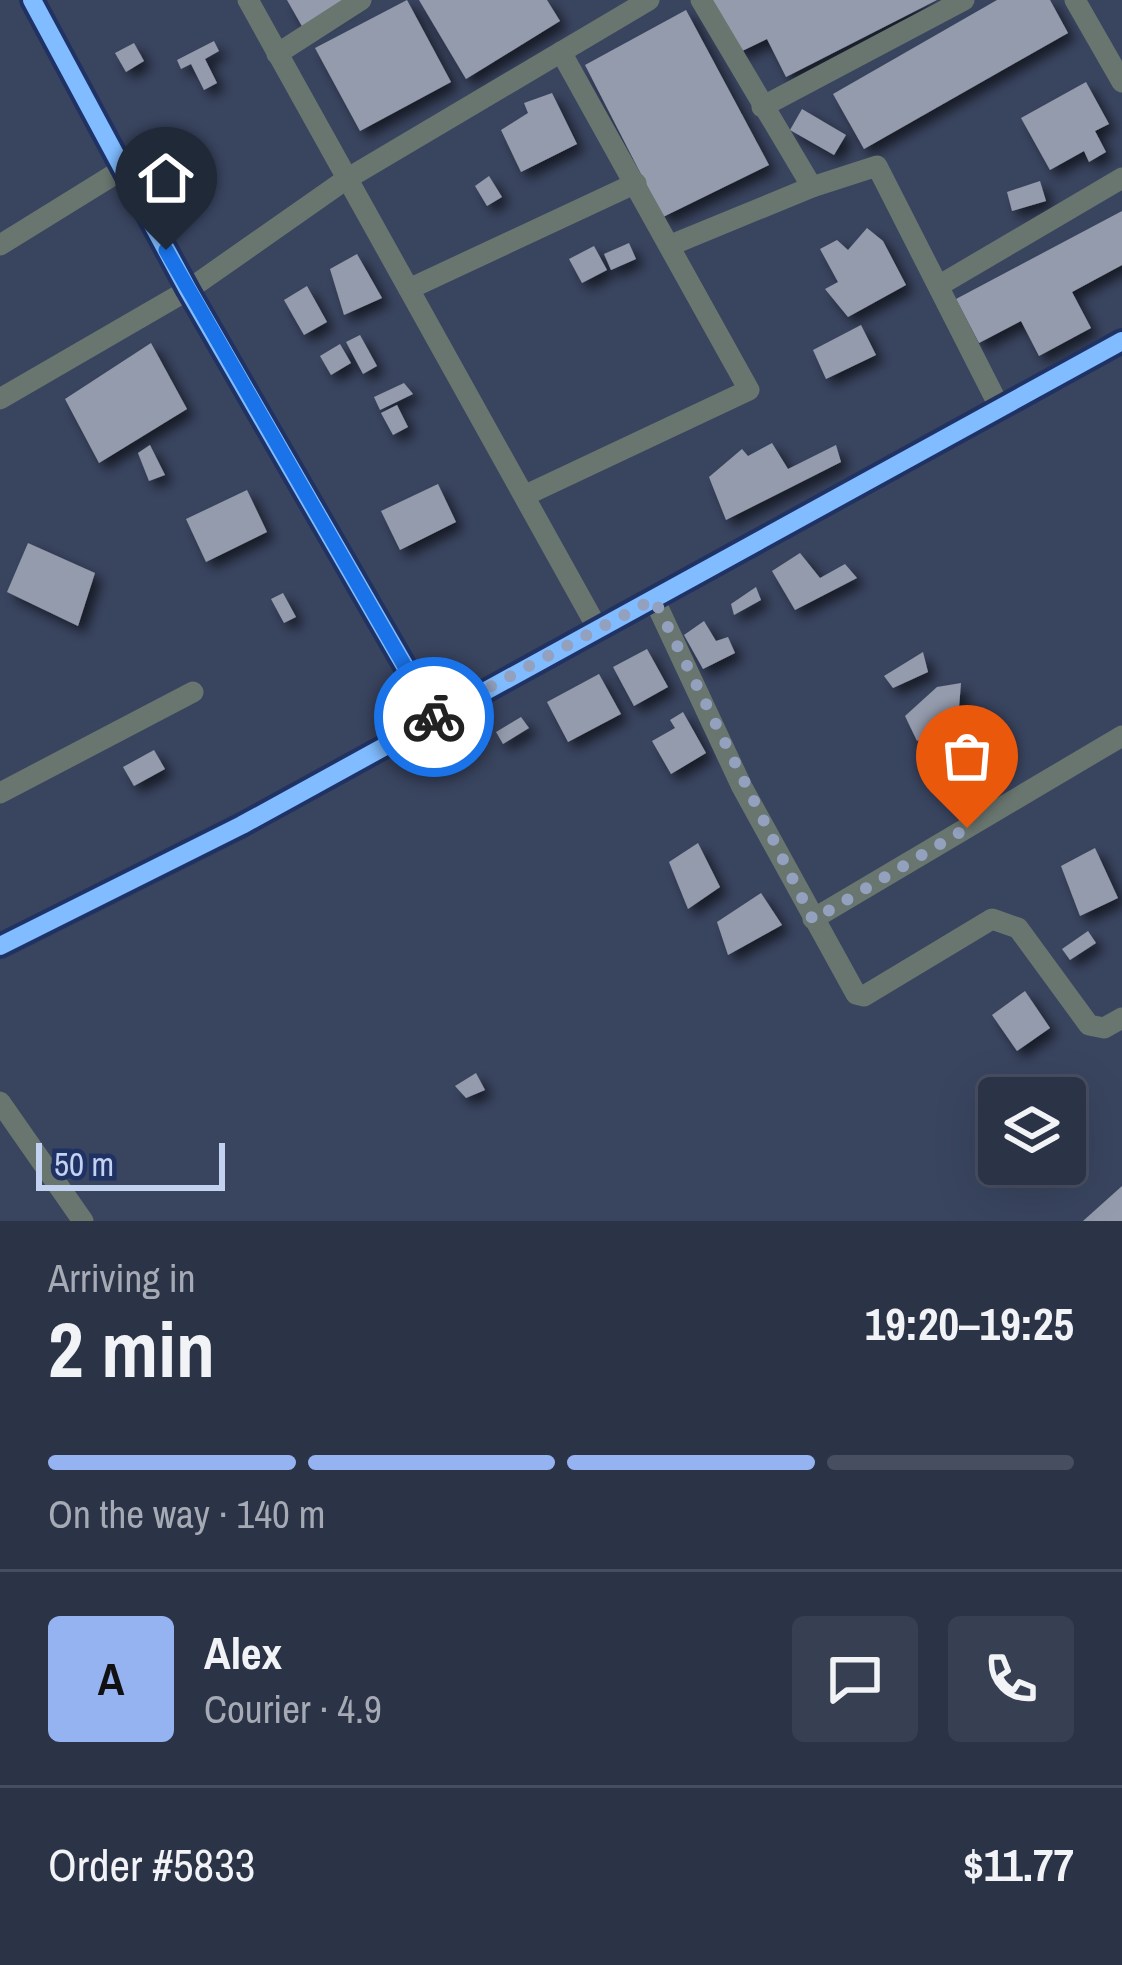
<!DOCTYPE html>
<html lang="en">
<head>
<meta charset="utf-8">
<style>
	body { margin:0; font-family:"Archivo Narrow",sans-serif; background:#373f52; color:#f1f3f6; height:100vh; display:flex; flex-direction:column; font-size:45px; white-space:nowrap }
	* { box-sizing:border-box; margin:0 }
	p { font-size:39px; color:#a6aab4 }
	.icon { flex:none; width:66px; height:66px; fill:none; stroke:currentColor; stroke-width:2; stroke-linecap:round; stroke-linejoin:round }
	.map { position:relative; height:1221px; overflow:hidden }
	.panel { display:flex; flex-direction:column; background:#2b3347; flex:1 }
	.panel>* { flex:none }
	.controls { position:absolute; left:978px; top:1077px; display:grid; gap:24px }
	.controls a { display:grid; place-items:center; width:108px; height:108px; border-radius:12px; background:#2b3347; box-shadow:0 12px 48px #0002,0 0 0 3px #474e60; font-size:60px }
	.scale { position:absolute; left:36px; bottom:30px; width:189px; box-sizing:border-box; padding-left:12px; border:6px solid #c4d2f1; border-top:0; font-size:33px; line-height:42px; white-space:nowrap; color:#c4d2f1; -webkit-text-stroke:9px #1f3263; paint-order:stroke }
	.pin { position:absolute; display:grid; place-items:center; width:102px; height:102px; color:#fff; margin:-123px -51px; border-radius:50% 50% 50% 0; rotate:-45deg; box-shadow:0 0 12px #0007 }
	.pin .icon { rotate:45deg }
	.courier { position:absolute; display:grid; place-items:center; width:120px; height:120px; margin:-60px; border:9px solid #1a73e8; border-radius:50%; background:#fff; color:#222; box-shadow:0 3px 15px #0007 }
	.head em { font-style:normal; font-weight:700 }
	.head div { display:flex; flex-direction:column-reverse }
	.head { display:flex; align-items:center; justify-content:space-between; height:204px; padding:0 48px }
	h1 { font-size:78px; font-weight:700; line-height:90px }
	.bar { display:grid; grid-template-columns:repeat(4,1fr); gap:18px 12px; align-content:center; height:144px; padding:0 48px }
	.bar i { height:15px; border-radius:9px; background:#474e60 }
	.bar .on { background:#95b2f1 }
	.bar p { grid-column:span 4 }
	.line { display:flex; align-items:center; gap:30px; padding:0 48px; border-top:3px solid #474e60 }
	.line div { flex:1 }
	.round { display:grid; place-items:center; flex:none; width:126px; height:126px; border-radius:12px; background:#373f52 }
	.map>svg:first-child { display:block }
</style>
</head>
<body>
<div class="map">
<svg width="1122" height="1221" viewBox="0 0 1122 1221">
	<defs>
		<filter id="shadow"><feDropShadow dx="7" dy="7" stdDeviation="6" flood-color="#0009"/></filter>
	</defs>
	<rect width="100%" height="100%" fill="#39445f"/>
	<g fill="#949bac" filter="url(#shadow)">
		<path d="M 287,0 L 351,0 L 303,28 Z"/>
		<path d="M 407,0 L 451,82 L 360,131 L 315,48 Z"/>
		<path d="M 419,0 L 547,0 L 560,21 L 466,79 Z"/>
		<path d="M 712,0 L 937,0 L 786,77 L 767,39 L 738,53 Z"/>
		<path d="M 997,0 L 1050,0 L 1068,33 L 864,149 L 833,94 Z"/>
		<path d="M 686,10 L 769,165 L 663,217 L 585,65 Z"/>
		<path d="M 214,41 L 219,51 L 205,59 L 217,83 L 204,90 L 191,64 L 181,69 L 177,60 Z"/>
		<path d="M 134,43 L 144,61 L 126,72 L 115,53 Z"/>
		<path d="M 1086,82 L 1109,124 L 1095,131 L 1106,152 L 1089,162 L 1084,151 L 1050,170 L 1021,118 Z"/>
		<path d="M 552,93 L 577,144 L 521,172 L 501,130 L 528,113 L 524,103 Z"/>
		<path d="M 802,109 L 846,135 L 834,155 L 790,130 Z"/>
		<path d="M 489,176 L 502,197 L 487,206 L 475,186 Z"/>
		<path d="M 1040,181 L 1046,201 L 1012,211 L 1007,192 Z"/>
		<path d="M 1122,211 L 1122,265 L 1072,292 L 1091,328 L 1039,356 L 1021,321 L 979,343 L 956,299 Z"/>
		<path d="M 867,228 L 883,241 L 906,285 L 848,317 L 825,289 L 838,282 L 820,249 L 837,240 L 848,250 Z"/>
		<path d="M 629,243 L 636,259 L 611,270 L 604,254 Z"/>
		<path d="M 594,246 L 607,270 L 582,283 L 569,259 Z"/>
		<path d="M 357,254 L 382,298 L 344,315 L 330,269 Z"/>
		<path d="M 307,286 L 327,322 L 304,335 L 284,300 Z"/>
		<path d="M 861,325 L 876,355 L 826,379 L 813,350 Z"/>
		<path d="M 360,335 L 377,366 L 363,374 L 346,342 Z"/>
		<path d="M 151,343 L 187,409 L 99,463 L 65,399 Z"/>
		<path d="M 340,344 L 351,363 L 331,375 L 320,356 Z"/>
		<path d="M 404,383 L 413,394 L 380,410 L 374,397 Z"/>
		<path d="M 397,405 L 408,427 L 393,435 L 381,413 Z"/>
		<path d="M 772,443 L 788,469 L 836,445 L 841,462 L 726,520 L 709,477 L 742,449 L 748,456 Z"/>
		<path d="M 150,445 L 165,475 L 149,481 L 138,453 Z"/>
		<path d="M 438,484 L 456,522 L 400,550 L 381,511 Z"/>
		<path d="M 247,490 L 267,532 L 206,562 L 186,519 Z"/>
		<path d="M 28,543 L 95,573 L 78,626 L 7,592 Z"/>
		<path d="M 800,553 L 820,578 L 845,564 L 857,578 L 795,610 L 772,571 Z"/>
		<path d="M 756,587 L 761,600 L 734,615 L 731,604 Z"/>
		<path d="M 283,593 L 296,617 L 284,623 L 271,599 Z"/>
		<path d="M 704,621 L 716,641 L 728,637 L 735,653 L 703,669 L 684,635 Z"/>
		<path d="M 647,649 L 668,687 L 634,706 L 613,667 Z"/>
		<path d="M 923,652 L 928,672 L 893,688 L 884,676 Z"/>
		<path d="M 599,674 L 621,714 L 568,742 L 547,702 Z"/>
		<path d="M 961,683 L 958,720 L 917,741 L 905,716 L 937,687 Z"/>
		<path d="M 683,712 L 706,753 L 671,774 L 652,741 L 675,728 L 670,720 Z"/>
		<path d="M 521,717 L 529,728 L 503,744 L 496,732 Z"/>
		<path d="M 154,750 L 165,769 L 134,786 L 123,767 Z"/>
		<path d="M 698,843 L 720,887 L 688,909 L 669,862 Z"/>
		<path d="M 1095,848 L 1118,898 L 1080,916 L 1061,866 Z"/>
		<path d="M 761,893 L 782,925 L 728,955 L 717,922 Z"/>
		<path d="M 1088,931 L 1096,943 L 1070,960 L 1062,949 Z"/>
		<path d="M 1025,991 L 1050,1028 L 1017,1051 L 992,1015 Z"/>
		<path d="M 476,1073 L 485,1090 L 466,1098 L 455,1086 Z"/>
		<path d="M 1122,1186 L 1122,1221 L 1083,1221 Z"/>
	</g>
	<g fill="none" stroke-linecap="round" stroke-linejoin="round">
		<g stroke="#69756f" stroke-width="21">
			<path d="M 32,0 L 188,290 L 436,720"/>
			<path d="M 248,0 L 599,631"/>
			<path d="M 701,0 L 812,187"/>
			<path d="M 1075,0 L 1122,82"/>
			<path d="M 277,54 L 361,0"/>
			<path d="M 762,107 L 964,0"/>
			<path d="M 0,245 L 123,169"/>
			<path d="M 671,245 L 812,187 L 877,166 L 1000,408"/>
			<path d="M 940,285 L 1122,178"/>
			<path d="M 409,289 L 636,183"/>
			<path d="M 0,399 L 188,290 L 345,180 L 649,0"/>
			<path d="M 526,495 L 749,390 L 561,52"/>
			<path d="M 654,599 L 742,787 L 856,994 L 864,996 L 992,919 L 1018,928 L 1089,1025 L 1104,1028 L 1122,1018"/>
			<path d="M 0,793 L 193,692"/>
			<path d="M 813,919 L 1122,736"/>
			<path d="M 0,946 L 242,825 L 1122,341"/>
			<path d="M 0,1102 L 83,1221"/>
		</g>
		<defs>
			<g id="cycleway">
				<path d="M 32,0 L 188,290 L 436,720"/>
				<path d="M 0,946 L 242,825 L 1122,341"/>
			</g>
		</defs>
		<use href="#cycleway" stroke="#1f3263" stroke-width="26"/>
		<use href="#cycleway" stroke="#80bcff" stroke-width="18"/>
	</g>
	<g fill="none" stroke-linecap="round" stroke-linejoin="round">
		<path stroke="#93a0be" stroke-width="12" stroke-dasharray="0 21.6" d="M 434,717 L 654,599 L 813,920 L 967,828"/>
		<path stroke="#1a73e8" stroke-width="15" d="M 166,250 L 434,717"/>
	</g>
</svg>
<div class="controls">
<a><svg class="icon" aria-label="layers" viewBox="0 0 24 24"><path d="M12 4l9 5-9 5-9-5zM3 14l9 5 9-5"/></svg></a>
</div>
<div class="scale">50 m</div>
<div class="pin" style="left:967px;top:828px;background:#ea580c"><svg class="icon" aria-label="bag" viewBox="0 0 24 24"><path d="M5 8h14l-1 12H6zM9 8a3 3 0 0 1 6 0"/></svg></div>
<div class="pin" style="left:166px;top:250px;background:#1f2937"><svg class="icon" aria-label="home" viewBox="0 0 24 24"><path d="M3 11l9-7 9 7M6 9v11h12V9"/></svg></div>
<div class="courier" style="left:434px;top:717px"><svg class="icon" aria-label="bike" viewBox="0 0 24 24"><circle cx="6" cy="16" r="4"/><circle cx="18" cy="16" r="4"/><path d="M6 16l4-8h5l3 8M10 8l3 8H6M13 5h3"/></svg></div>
</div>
<section class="panel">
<div class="head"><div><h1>2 min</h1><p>Arriving in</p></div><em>19:20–19:25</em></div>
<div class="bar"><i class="on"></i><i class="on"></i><i class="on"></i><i></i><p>On the way · 140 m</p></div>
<div class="line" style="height:216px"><b class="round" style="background:#95b2f1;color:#111">A</b><div><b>Alex</b><p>Courier · 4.9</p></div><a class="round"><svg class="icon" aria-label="chat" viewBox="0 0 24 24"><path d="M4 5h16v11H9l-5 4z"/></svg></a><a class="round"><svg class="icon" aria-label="phone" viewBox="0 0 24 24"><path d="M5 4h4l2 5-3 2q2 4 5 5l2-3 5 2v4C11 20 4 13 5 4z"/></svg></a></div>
<div class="line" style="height:156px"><div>Order #5833</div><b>$11.77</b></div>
</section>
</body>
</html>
